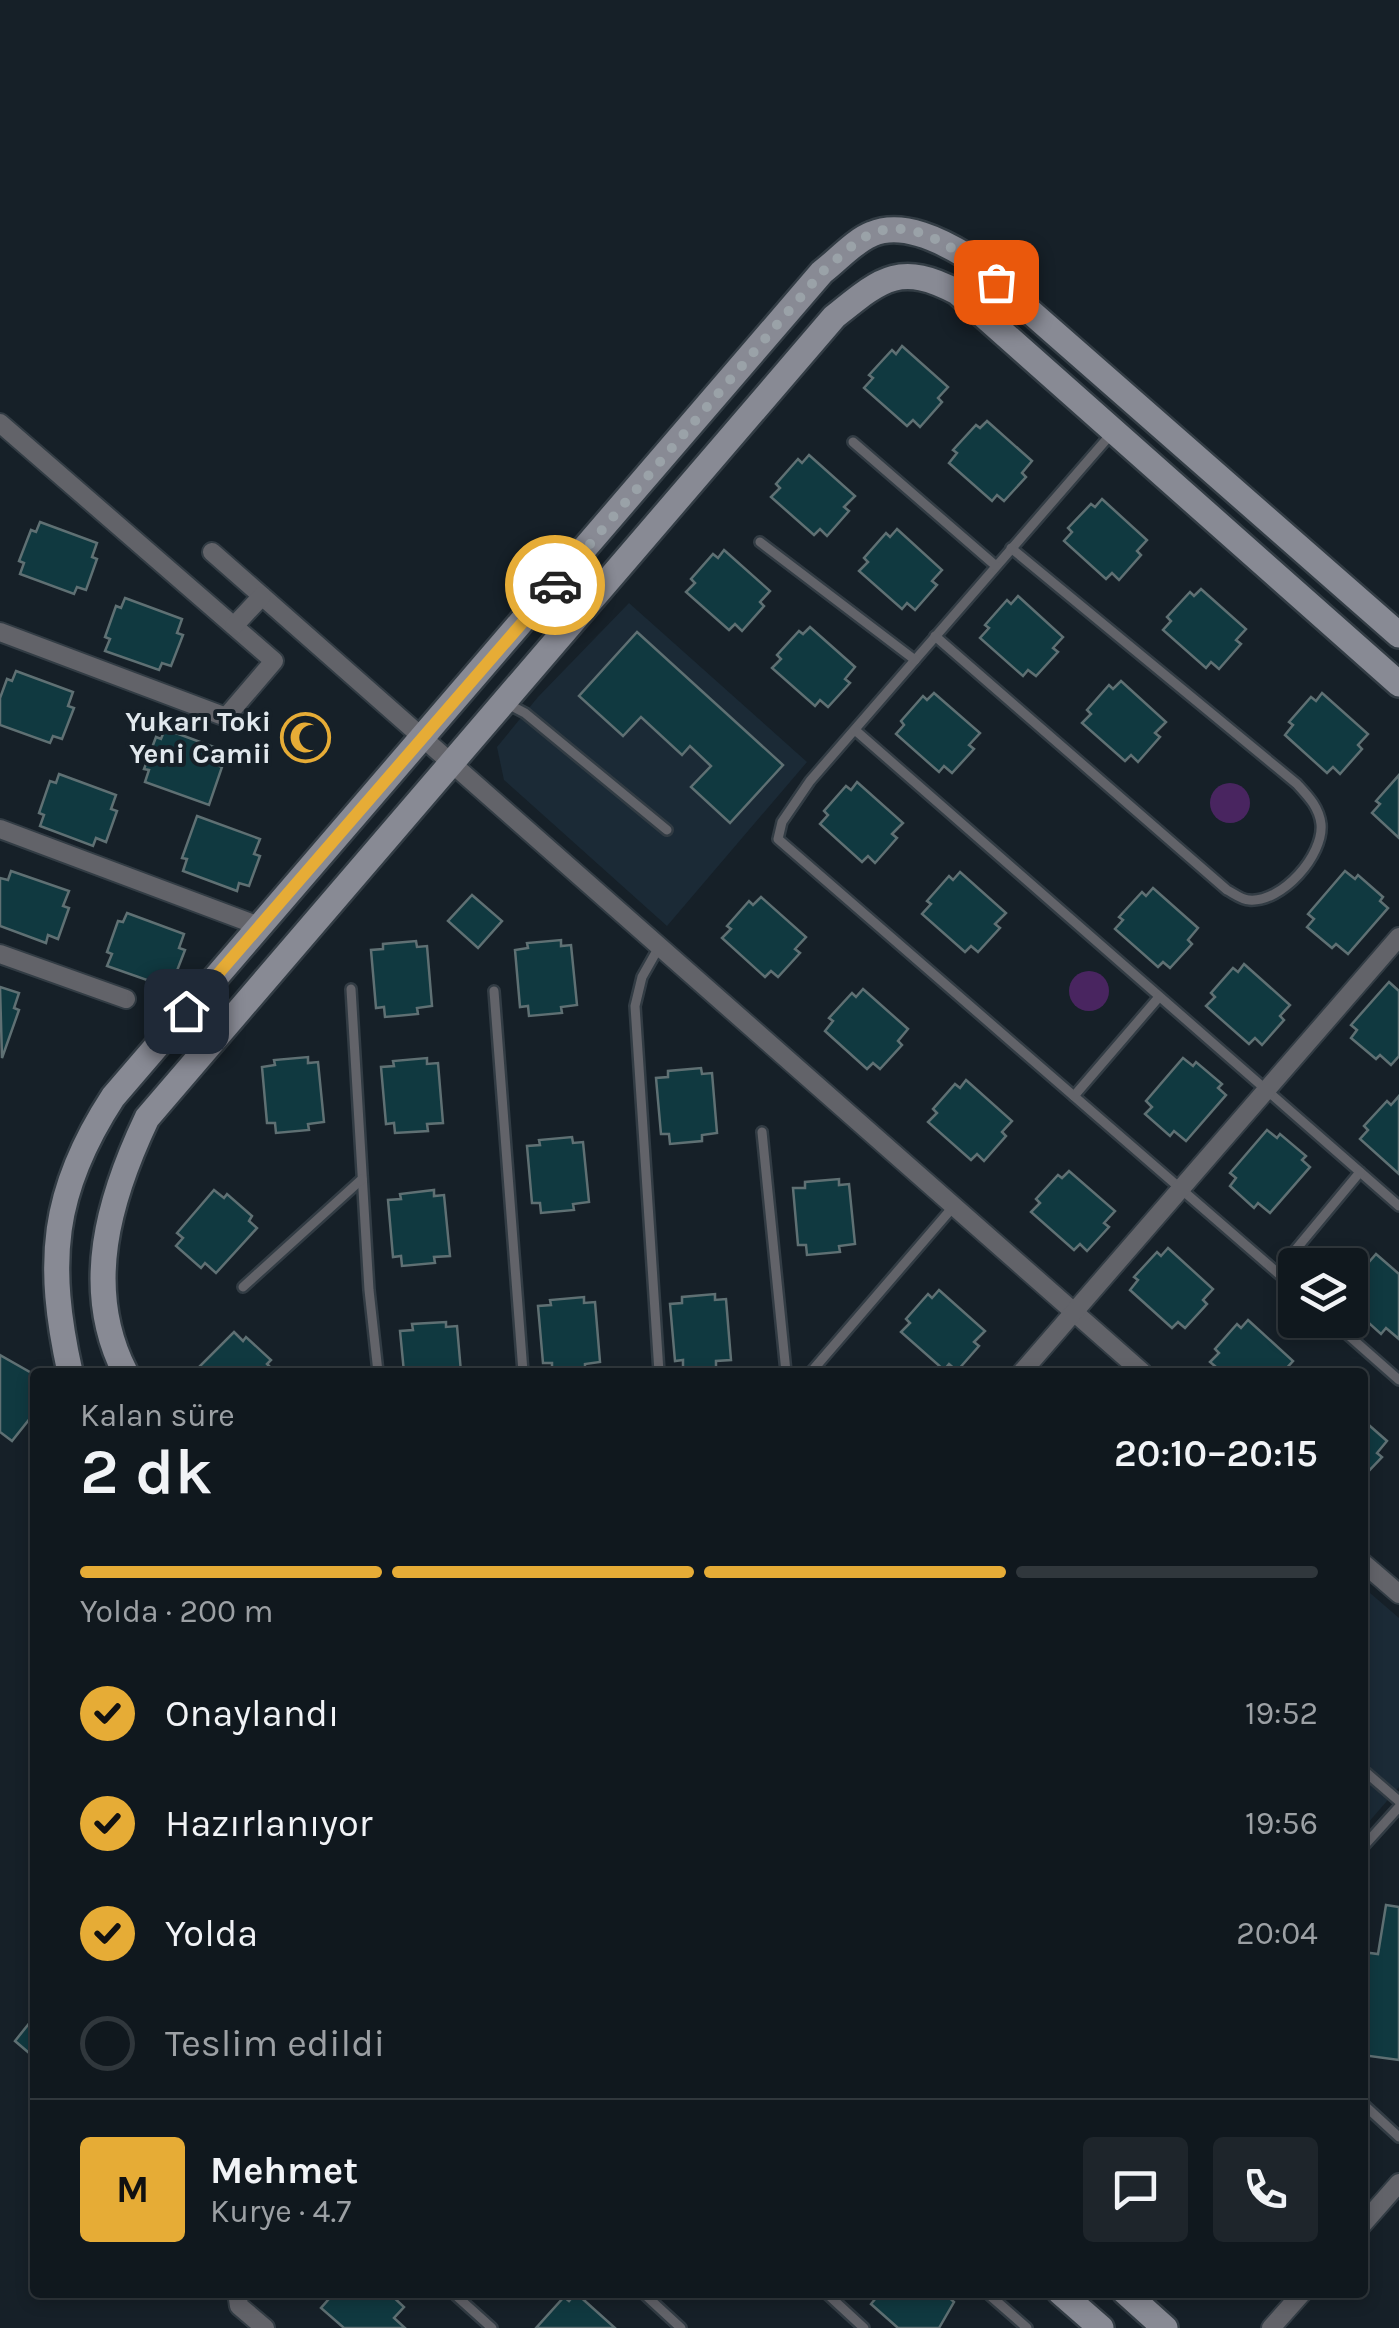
<!DOCTYPE html>
<html lang="tr">
<head>
<meta charset="utf-8">
<style>
	body { margin:0; font-family:Karla,sans-serif; background:#1e252b; color:#f1f3f6; height:100vh; display:flex; flex-direction:column; font-size:38px; white-space:nowrap }
	* { box-sizing:border-box; margin:0 }
	p { font-size:32px; color:#9ca0a4 }
	.icon { flex:none; width:55px; height:55px; fill:none; stroke:currentColor; stroke-width:2; stroke-linecap:round; stroke-linejoin:round }
	.map { position:relative; flex:1; overflow:hidden }
	.sheet { position:absolute; left:30px; top:1368px; width:1338px; height:930px; display:flex; flex-direction:column; background:#10181e; border-radius:10px; box-shadow:0 5px 15px #0003,0 0 0 2px #30373c }
	.sheet>* { flex:none }
	.tools { position:absolute; left:1278px; top:1248px; display:grid; gap:20px }
	.tools a { display:grid; place-items:center; width:90px; height:90px; border-radius:10px; background:#10181e; box-shadow:0 5px 15px #0003,0 0 0 2px #30373c; font-size:50px }
	.pin { position:absolute; display:grid; place-items:center; width:85px; height:85px; color:#fff; margin:-42px; border-radius:20px; box-shadow:0 5px 15px #0006 }
	.courier { position:absolute; display:grid; place-items:center; width:100px; height:100px; margin:-50px; border:8px solid #e6ac36; border-radius:50%; background:#fff; color:#222; box-shadow:0 2px 12px #0007 }
	.head em { font-style:normal; font-weight:600 }
	.head div { display:flex; flex-direction:column-reverse }
	.head { display:flex; align-items:center; justify-content:space-between; height:170px; padding:0 50px }
	h1 { font-size:65px; font-weight:600; line-height:75px }
	.bar { display:grid; grid-template-columns:repeat(4,1fr); gap:15px 10px; align-content:center; height:120px; padding:0 50px }
	.bar i { height:12px; border-radius:8px; background:#30373c }
	.bar .on { background:#e6ac36 }
	.bar p { grid-column:span 4 }
	.line { display:flex; align-items:center; gap:25px; padding:0 50px; border-top:2px solid #30373c }
	.line div { flex:1 }
	.round { display:grid; place-items:center; flex:none; width:105px; height:105px; border-radius:10px; background:#1e252b }
	ol { padding:0 50px; list-style:none }
	li { display:flex; align-items:center; gap:30px; height:110px }
	li p { margin-inline-start:auto }
	li .icon { padding:10px; border-radius:50%; background:#e6ac36; color:#111; stroke-width:4 }
	li:last-child { color:#9ca0a4 }
	li i { width:55px; height:55px; border:5px solid #30373c; border-radius:50% }
	.map>svg:first-child { display:block }
</style>
</head>
<body>
<div class="map">
<svg width="1399" height="2328" viewBox="0 0 1399 2328">
	<rect width="100%" height="100%" fill="#162028"/>
	<g fill="#1b2a36">
		<path d="M 629,603 L 807,762 L 667,926 L 504,780 L 497,747 L 538,697 Z"/>
		<path d="M 1363,1587 L 1399,1618 L 1399,1787 L 1367,1824 L 1363,1820 Z"/>
	</g>
	<g fill="#492560">
		<circle cx="1230" cy="803" r="20"/>
		<circle cx="1089" cy="991" r="20"/>
	</g>
	<g fill="#103940" stroke="#5f7073" stroke-width="2.5">
		<path d="M 902,346 L 948,387 L 938,398 L 942,402 L 920,427 L 913,420 L 907,426 L 864,388 L 873,378 L 869,375 L 892,350 L 896,354 Z"/>
		<path d="M 987,421 L 1032,461 L 1022,473 L 1026,477 L 1004,501 L 997,495 L 992,501 L 949,463 L 957,453 L 953,450 L 976,425 L 980,428 Z"/>
		<path d="M 809,455 L 855,496 L 844,507 L 849,511 L 827,536 L 820,529 L 814,535 L 771,497 L 780,488 L 776,484 L 798,459 L 802,463 Z"/>
		<path d="M 1102,499 L 1147,540 L 1137,551 L 1141,555 L 1119,580 L 1112,573 L 1106,579 L 1064,541 L 1072,532 L 1068,528 L 1091,504 L 1095,507 Z"/>
		<path d="M 40,522 L 97,543 L 92,557 L 97,559 L 86,590 L 77,587 L 74,594 L 20,574 L 24,563 L 19,561 L 31,530 L 36,532 Z"/>
		<path d="M 897,529 L 942,570 L 932,581 L 937,585 L 915,610 L 907,603 L 902,609 L 859,571 L 868,562 L 864,558 L 886,533 L 890,537 Z"/>
		<path d="M 724,550 L 770,591 L 760,602 L 764,606 L 742,631 L 735,624 L 729,630 L 686,592 L 695,583 L 691,579 L 713,554 L 718,558 Z"/>
		<path d="M 1201,589 L 1246,629 L 1236,640 L 1241,644 L 1219,669 L 1211,662 L 1206,668 L 1163,630 L 1171,621 L 1167,617 L 1190,592 L 1194,596 Z"/>
		<path d="M 1018,596 L 1063,637 L 1053,648 L 1058,652 L 1036,676 L 1028,670 L 1023,676 L 980,638 L 989,628 L 985,625 L 1007,600 L 1011,604 Z"/>
		<path d="M 125,598 L 182,619 L 177,633 L 183,635 L 171,666 L 162,663 L 159,670 L 105,651 L 110,639 L 105,637 L 116,606 L 121,608 Z"/>
		<path d="M 810,627 L 855,667 L 845,679 L 850,683 L 828,707 L 820,700 L 815,706 L 772,668 L 781,659 L 777,655 L 799,631 L 803,634 Z"/>
		<path d="M 637,632 L 783,765 L 730,823 L 691,787 L 711,766 L 690,746 L 682,755 L 641,717 L 623,736 L 579,696 Z"/>
		<path d="M 16,671 L 73,692 L 68,706 L 74,708 L 62,739 L 53,736 L 50,743 L 0,725 L 0,698 L 7,679 L 12,681 Z"/>
		<path d="M 1121,681 L 1166,722 L 1155,733 L 1160,737 L 1138,762 L 1131,755 L 1125,761 L 1082,723 L 1091,714 L 1087,710 L 1109,685 L 1113,689 Z"/>
		<path d="M 934,693 L 980,733 L 969,745 L 974,749 L 952,773 L 944,766 L 939,772 L 896,734 L 904,725 L 901,721 L 923,696 L 927,700 Z"/>
		<path d="M 1322,693 L 1368,734 L 1358,745 L 1362,749 L 1340,774 L 1333,767 L 1327,773 L 1285,735 L 1293,725 L 1289,722 L 1311,697 L 1316,701 Z"/>
		<path d="M 165,729 L 222,750 L 217,765 L 222,767 L 209,805 L 145,782 L 149,770 L 144,769 L 156,737 L 161,739 Z"/>
		<path d="M 59,774 L 116,795 L 111,809 L 117,811 L 106,842 L 96,838 L 93,846 L 40,826 L 44,815 L 39,813 L 50,781 L 56,783 Z"/>
		<path d="M 1399,775 L 1399,838 L 1372,813 L 1380,804 L 1376,801 Z"/>
		<path d="M 857,782 L 903,823 L 892,834 L 897,838 L 875,863 L 868,856 L 862,862 L 820,824 L 828,815 L 824,811 L 846,786 L 851,790 Z"/>
		<path d="M 197,816 L 260,839 L 254,854 L 260,856 L 249,886 L 239,883 L 237,891 L 183,871 L 187,859 L 182,858 Z"/>
		<path d="M 11,871 L 69,891 L 63,906 L 69,908 L 58,939 L 48,935 L 46,943 L 0,926 L 0,878 L 8,880 Z"/>
		<path d="M 1345,871 L 1355,879 L 1358,875 L 1383,897 L 1380,901 L 1388,908 L 1348,954 L 1336,944 L 1332,948 L 1307,927 L 1314,919 L 1308,914 Z"/>
		<path d="M 960,872 L 1006,913 L 995,924 L 1000,928 L 978,952 L 971,946 L 965,952 L 922,914 L 931,904 L 927,901 L 949,876 L 953,880 Z"/>
		<path d="M 1153,888 L 1198,928 L 1188,940 L 1192,944 L 1170,968 L 1163,962 L 1158,967 L 1115,929 L 1123,920 L 1119,917 L 1142,892 L 1146,896 Z"/>
		<path d="M 472,895 L 502,921 L 478,948 L 448,921 Z"/>
		<path d="M 761,897 L 806,937 L 795,949 L 800,953 L 778,977 L 771,971 L 765,977 L 722,938 L 731,929 L 727,926 L 749,901 L 753,905 Z"/>
		<path d="M 127,913 L 184,934 L 179,948 L 185,950 L 173,981 L 164,977 L 161,985 L 107,966 L 112,954 L 107,952 L 118,921 L 123,922 Z"/>
		<path d="M 561,940 L 561,946 L 571,945 L 577,1005 L 561,1007 L 562,1013 L 529,1016 L 528,1006 L 520,1007 L 515,950 L 528,948 L 527,943 Z"/>
		<path d="M 416,941 L 417,947 L 427,946 L 432,1006 L 417,1008 L 418,1014 L 385,1017 L 384,1007 L 376,1008 L 371,950 L 383,949 L 383,944 Z"/>
		<path d="M 1244,964 L 1290,1005 L 1280,1016 L 1284,1020 L 1262,1045 L 1255,1038 L 1249,1044 L 1206,1006 L 1215,997 L 1211,993 L 1233,968 L 1238,972 Z"/>
		<path d="M 1389,982 L 1399,991 L 1399,1056 L 1391,1065 L 1380,1055 L 1376,1059 L 1351,1038 L 1357,1030 L 1351,1025 Z"/>
		<path d="M 0,987 L 19,993 L 14,1008 L 19,1010 L 2,1058 Z"/>
		<path d="M 863,989 L 908,1029 L 898,1041 L 902,1045 L 880,1069 L 873,1063 L 867,1069 L 825,1031 L 833,1021 L 829,1018 L 852,993 L 856,997 Z"/>
		<path d="M 308,1057 L 308,1063 L 318,1062 L 324,1122 L 308,1124 L 309,1130 L 276,1133 L 275,1123 L 267,1123 L 262,1067 L 275,1065 L 274,1060 Z"/>
		<path d="M 427,1058 L 427,1064 L 438,1063 L 443,1123 L 427,1124 L 428,1131 L 395,1133 L 394,1123 L 386,1124 L 381,1067 L 394,1066 L 393,1061 Z"/>
		<path d="M 1183,1058 L 1193,1066 L 1196,1062 L 1222,1084 L 1218,1088 L 1226,1095 L 1186,1141 L 1174,1131 L 1170,1136 L 1145,1114 L 1152,1107 L 1146,1101 Z"/>
		<path d="M 701,1068 L 702,1074 L 712,1073 L 717,1133 L 702,1135 L 702,1141 L 670,1144 L 669,1134 L 661,1134 L 656,1078 L 668,1077 L 668,1071 Z"/>
		<path d="M 966,1080 L 1012,1121 L 1002,1132 L 1006,1136 L 984,1161 L 977,1154 L 971,1160 L 928,1122 L 937,1113 L 933,1109 L 955,1084 L 960,1088 Z"/>
		<path d="M 1399,1096 L 1399,1174 L 1360,1139 L 1368,1130 L 1364,1126 L 1387,1101 L 1391,1105 Z"/>
		<path d="M 1267,1130 L 1277,1138 L 1280,1134 L 1306,1156 L 1302,1160 L 1310,1167 L 1270,1213 L 1258,1203 L 1254,1208 L 1230,1186 L 1236,1178 L 1230,1173 Z"/>
		<path d="M 572,1137 L 573,1143 L 583,1142 L 589,1202 L 573,1204 L 574,1210 L 541,1213 L 540,1203 L 532,1203 L 527,1146 L 540,1145 L 539,1140 Z"/>
		<path d="M 1069,1171 L 1115,1211 L 1104,1223 L 1109,1227 L 1087,1251 L 1080,1244 L 1074,1250 L 1031,1212 L 1040,1203 L 1036,1199 L 1058,1175 L 1062,1178 Z"/>
		<path d="M 839,1179 L 839,1185 L 849,1184 L 855,1244 L 839,1246 L 840,1252 L 807,1255 L 806,1245 L 798,1245 L 793,1188 L 805,1188 L 805,1182 Z"/>
		<path d="M 214,1190 L 224,1198 L 227,1194 L 252,1216 L 249,1221 L 257,1228 L 216,1273 L 205,1263 L 201,1268 L 176,1246 L 183,1238 L 177,1233 Z"/>
		<path d="M 434,1190 L 434,1196 L 444,1195 L 450,1256 L 434,1257 L 435,1263 L 402,1266 L 401,1256 L 393,1257 L 388,1200 L 401,1199 L 400,1194 Z"/>
		<path d="M 1168,1248 L 1213,1289 L 1203,1300 L 1207,1304 L 1185,1328 L 1178,1322 L 1172,1328 L 1130,1290 L 1138,1280 L 1134,1277 L 1157,1252 L 1161,1256 Z"/>
		<path d="M 1376,1254 L 1399,1274 L 1399,1339 L 1386,1328 L 1381,1334 L 1350,1306 L 1350,1275 L 1365,1258 L 1369,1262 Z"/>
		<path d="M 939,1290 L 985,1331 L 974,1342 L 979,1346 L 957,1371 L 949,1364 L 944,1370 L 901,1332 L 910,1323 L 906,1319 L 928,1294 L 932,1298 Z"/>
		<path d="M 715,1294 L 715,1300 L 726,1299 L 731,1360 L 716,1361 L 716,1367 L 683,1370 L 683,1360 L 675,1361 L 670,1304 L 682,1303 L 682,1297 Z"/>
		<path d="M 584,1297 L 584,1303 L 595,1302 L 600,1362 L 585,1364 L 585,1370 L 552,1372 L 552,1363 L 543,1363 L 538,1306 L 551,1305 L 550,1300 Z"/>
		<path d="M 1248,1320 L 1293,1361 L 1283,1372 L 1222,1372 L 1210,1362 L 1219,1353 L 1215,1349 L 1237,1324 L 1241,1328 Z"/>
		<path d="M 446,1322 L 446,1327 L 457,1326 L 461,1372 L 404,1372 L 400,1331 L 413,1330 L 412,1324 Z"/>
		<path d="M 234,1332 L 243,1341 L 246,1337 L 271,1360 L 267,1364 L 275,1372 L 194,1372 Z"/>
		<path d="M 0,1355 L 35,1375 L 35,1412 L 12,1441 L 0,1432 Z"/>
		<path d="M 1362,1419 L 1387,1441 L 1377,1453 L 1382,1457 L 1362,1478 Z"/>
		<path d="M 1386,1905 L 1399,1907 L 1399,2060 L 1362,2055 L 1362,1952 L 1378,1954 Z"/>
		<path d="M 35,2016 L 35,2058 L 15,2041 Z"/>
		<path d="M 335,2292 L 388,2292 L 404,2307 L 394,2318 L 405,2328 L 344,2328 L 321,2308 Z"/>
		<path d="M 881,2292 L 943,2292 L 954,2302 L 939,2328 L 898,2328 L 871,2304 Z"/>
		<path d="M 576,2293 L 615,2328 L 536,2328 L 564,2297 L 569,2301 Z"/>
	</g>
	<g fill="none" stroke-linecap="round" stroke-linejoin="round">
		<defs>
			<g id="lane">
				<path d="M 1112,433 L 810,781 L 782,822 L 778,839 L 1295,1288"/>
				<path d="M 853,442 L 996,566"/>
				<path d="M 760,542 L 915,660"/>
				<path d="M 935,636 L 1227,890 C 1233,893 1242,900 1249,900 C 1282,903 1324,855 1321,824 C 1319,807 1308,796 1297,784 L 1011,548"/>
				<path d="M 506,703 L 525,713 L 667,830"/>
				<path d="M 855,730 L 1399,1206"/>
				<path d="M 351,989 L 369,1290 L 378,1372"/>
				<path d="M 494,991 L 523,1372"/>
				<path d="M 1074,1096 L 1159,997"/>
				<path d="M 762,1132 L 786,1372"/>
				<path d="M 1277,1272 L 1360,1172"/>
				<path d="M 243,1287 L 362,1179"/>
				<path d="M 1331,1320 L 1399,1380"/>
				<path d="M 659,1372 L 635,1006 L 642,977 L 659,947"/>
				<path d="M 811,1372 L 953,1207"/>
				<path d="M 1362,1769 L 1399,1801"/>
				<path d="M 1362,1848 L 1399,1807"/>
				<path d="M 1362,2103 L 1399,2137"/>
				<path d="M 452,2292 L 492,2328"/>
				<path d="M 642,2292 L 681,2328"/>
				<path d="M 825,2292 L 864,2328"/>
				<path d="M 986,2292 L 1027,2328"/>
			</g>
			<g id="street">
				<path d="M 0,423 L 274,661 L 226,717 L 0,632"/>
				<path d="M 212,552 L 1142,1372"/>
				<path d="M 234,626 L 262,596"/>
				<path d="M 0,829 L 259,926"/>
				<path d="M 0,954 L 126,999"/>
				<path d="M 1022,1372 L 1399,937"/>
				<path d="M 1362,1562 L 1399,1594"/>
				<path d="M 1362,2225 L 1399,2183"/>
				<path d="M 237,2292 L 239,2306 L 265,2328"/>
				<path d="M 1271,2328 L 1303,2292"/>
			</g>
			<g id="secondary">
				<path d="M 70,1372 C 46,1263 51,1192 113,1097 L 822,272 C 837,261 854,241 872,234 C 903,221 942,241 968,257 L 1399,635"/>
				<path d="M 125,1372 C 82,1288 109,1198 147,1118 L 834,317 C 880,280 899,261 957,292 L 1399,684"/>
				<path d="M 1060,2292 L 1101,2328"/>
				<path d="M 1125,2292 L 1165,2328"/>
			</g>
		</defs>
		<use href="#lane" stroke="#323c44" stroke-width="14"/>
		<use href="#street" stroke="#323c44" stroke-width="22"/>
		<use href="#secondary" stroke="#323c44" stroke-width="30"/>
		<use href="#lane" stroke="#626369" stroke-width="9"/>
		<use href="#street" stroke="#626369" stroke-width="18"/>
		<use href="#secondary" stroke="#888a94" stroke-width="25"/>
	</g>
	<g fill="none" stroke-linecap="round" stroke-linejoin="round">
		<path stroke="#9aa2a8" stroke-width="10" stroke-dasharray="0 18" d="M 555,585 L 822,272 C 836,261 854,241 871,234 C 916,214 965,256 996,282"/>
		<path stroke="#e6ac36" stroke-width="12" d="M 186,1011 L 555,585"/>
	</g>
	<defs>
		<symbol id="mosque-ring" viewBox="-11 -11 22 22"><circle r="9.5" fill="#162028" stroke="#e6ac36" stroke-width="1.5"/><path d="M3.5-4.9A6 6 0 1 0 3.5 4.9A5 5 0 1 1 3.5-4.9Z" fill="#e6ac36"/></symbol>
	</defs>
	<g fill-rule="evenodd">
		<use href="#mosque-ring" x="278" y="710" width="55" height="55"/>
	</g>
	<g text-anchor="middle" dominant-baseline="central" stroke-width="8" stroke-linejoin="round" paint-order="stroke">
		<g font-size="28" font-weight="bold" fill="#e1e8ed" stroke="#162028" text-anchor="end">
			<text x="271" y="721">Yukarı Toki<tspan x="271" dy="32">Yeni Camii</tspan></text>
		</g>
	</g>
</svg>
<div class="tools">
<a><svg class="icon" aria-label="layers" viewBox="0 0 24 24"><path d="M12 4l9 5-9 5-9-5zM3 14l9 5 9-5"/></svg></a>
</div>
<div class="pin" style="left:996px;top:282px;background:#ea580c"><svg class="icon" aria-label="bag" viewBox="0 0 24 24"><path d="M5 8h14l-1 12H6zM9 8a3 3 0 0 1 6 0"/></svg></div>
<div class="pin" style="left:186px;top:1011px;background:#1f2937"><svg class="icon" aria-label="home" viewBox="0 0 24 24"><path d="M3 11l9-7 9 7M6 9v11h12V9"/></svg></div>
<div class="courier" style="left:555px;top:585px"><svg class="icon" aria-label="car" viewBox="0 0 24 24"><path d="M5 17H2v-5l4-1 3-4h7l3 4 3 1v5h-3M9 17h6M6 11h13"/><circle cx="7" cy="17" r="2"/><circle cx="17" cy="17" r="2"/></svg></div>
<section class="sheet">
<div class="head"><div><h1>2 dk</h1><p>Kalan süre</p></div><em>20:10–20:15</em></div>
<div class="bar"><i class="on"></i><i class="on"></i><i class="on"></i><i></i><p>Yolda · 200 m</p></div>
<ol>
<li><svg class="icon" aria-label="check" viewBox="0 0 24 24"><path d="M5 12l5 5 9-10"/></svg>Onaylandı<p>19:52</p></li>
<li><svg class="icon" aria-label="check" viewBox="0 0 24 24"><path d="M5 12l5 5 9-10"/></svg>Hazırlanıyor<p>19:56</p></li>
<li><svg class="icon" aria-label="check" viewBox="0 0 24 24"><path d="M5 12l5 5 9-10"/></svg>Yolda<p>20:04</p></li>
<li><i></i>Teslim edildi</li>
</ol>
<div class="line" style="height:180px"><b class="round" style="background:#e6ac36;color:#111">M</b><div><b>Mehmet</b><p>Kurye · 4.7</p></div><a class="round"><svg class="icon" aria-label="chat" viewBox="0 0 24 24"><path d="M4 5h16v11H9l-5 4z"/></svg></a><a class="round"><svg class="icon" aria-label="phone" viewBox="0 0 24 24"><path d="M5 4h4l2 5-3 2q2 4 5 5l2-3 5 2v4C11 20 4 13 5 4z"/></svg></a></div>
</section>
</div>
</body>
</html>
